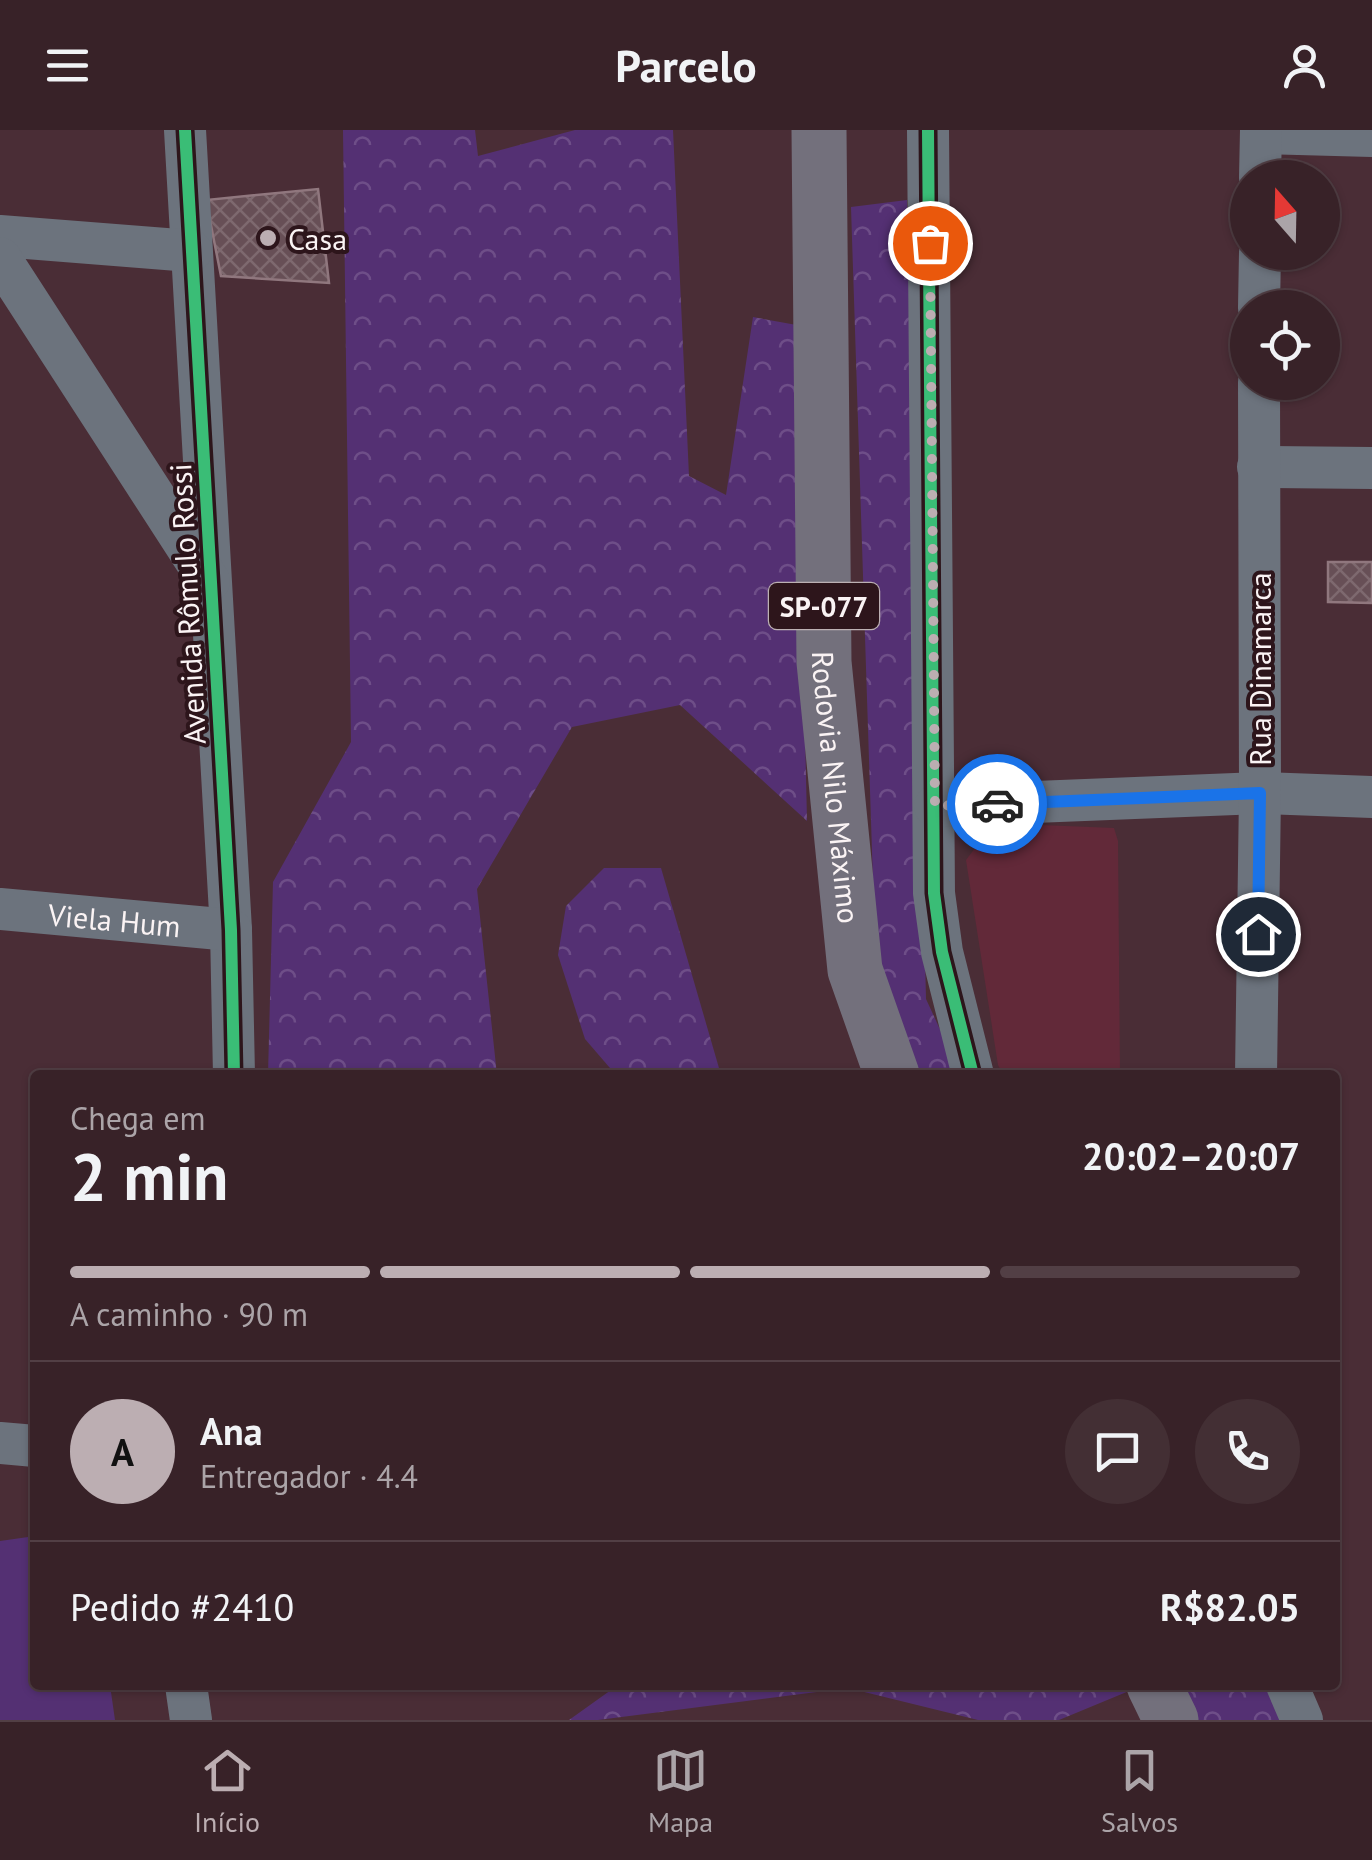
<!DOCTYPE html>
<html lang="pt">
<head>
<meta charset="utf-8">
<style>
	body { margin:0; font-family:"PT Sans",sans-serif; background:#432f34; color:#f1f3f6; height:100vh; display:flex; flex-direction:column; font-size:38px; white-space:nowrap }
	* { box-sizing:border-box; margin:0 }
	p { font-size:32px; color:#aba4a8 }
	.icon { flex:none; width:55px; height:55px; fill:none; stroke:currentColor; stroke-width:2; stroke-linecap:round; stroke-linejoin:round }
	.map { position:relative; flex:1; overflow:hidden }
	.side { position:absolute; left:30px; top:940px; width:1310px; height:620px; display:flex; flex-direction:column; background:#382228; border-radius:10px; box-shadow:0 2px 8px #0004,0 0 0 2px #523f45 }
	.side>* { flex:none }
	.needle { width:65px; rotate:340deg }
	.fabs { position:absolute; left:1230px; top:30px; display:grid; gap:20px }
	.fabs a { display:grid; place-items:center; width:110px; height:110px; border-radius:50%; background:#382228; box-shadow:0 2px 8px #0004,0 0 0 2px #523f45; font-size:50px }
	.pin { position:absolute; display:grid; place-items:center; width:85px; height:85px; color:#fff; margin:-42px; border:5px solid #fff; border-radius:50%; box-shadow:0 2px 10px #0007 }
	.courier { position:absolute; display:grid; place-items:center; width:100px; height:100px; margin:-50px; border:8px solid #1a73e8; border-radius:50%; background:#fff; color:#222; box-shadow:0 2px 12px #0007 }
	.overview em { font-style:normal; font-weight:700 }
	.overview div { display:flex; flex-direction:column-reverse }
	.overview { display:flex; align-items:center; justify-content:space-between; height:170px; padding:0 40px }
	h1 { font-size:65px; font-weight:700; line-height:75px }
	.bar { display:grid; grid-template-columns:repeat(4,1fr); gap:15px 10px; align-content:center; height:120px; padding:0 40px }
	.bar i { height:12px; border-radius:8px; background:#523f45 }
	.bar .current { background:#bcaeb2 }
	.bar p { grid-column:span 4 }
	.line { display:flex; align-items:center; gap:25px; padding:0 40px; border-top:2px solid #523f45 }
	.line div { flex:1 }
	.round { display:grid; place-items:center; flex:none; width:105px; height:105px; border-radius:52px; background:#432f34 }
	header { display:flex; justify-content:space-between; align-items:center; height:130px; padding:0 40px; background:#382228; font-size:45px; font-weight:700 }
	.tabs { display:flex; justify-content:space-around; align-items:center; height:140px; border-top:2px solid #523f45; background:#382228; font-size:28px; color:#aba4a8 }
	.tabs a { display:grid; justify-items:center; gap:5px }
	.tabs .current { color:#bcaeb2 }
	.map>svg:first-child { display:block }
</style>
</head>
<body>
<header><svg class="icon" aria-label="menu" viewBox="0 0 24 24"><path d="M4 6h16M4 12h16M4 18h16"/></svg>Parcelo<svg class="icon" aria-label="person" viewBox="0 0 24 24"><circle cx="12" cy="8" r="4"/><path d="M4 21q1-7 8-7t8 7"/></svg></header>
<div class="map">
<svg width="1372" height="1590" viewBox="0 0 1372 1590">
	<defs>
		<pattern id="forest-crowns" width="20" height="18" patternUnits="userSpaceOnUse" patternTransform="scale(2.5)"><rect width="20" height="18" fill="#543073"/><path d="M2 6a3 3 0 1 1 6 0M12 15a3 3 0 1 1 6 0" fill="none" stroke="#6e4e88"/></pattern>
		<pattern id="building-cross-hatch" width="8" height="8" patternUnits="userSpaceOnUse" patternTransform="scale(2.5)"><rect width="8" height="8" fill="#674f56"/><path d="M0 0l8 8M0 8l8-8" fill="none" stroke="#7e696f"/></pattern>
	</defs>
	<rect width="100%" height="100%" fill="#4a2d36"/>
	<path fill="#622939" d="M 994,693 L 1114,698 L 1118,711 L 1120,945 L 1003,945 L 998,935 L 966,730 Z"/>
	<g fill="url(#forest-crowns)">
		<path d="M 343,0 L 475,0 L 478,26 L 575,0 L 673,0 L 689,346 L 726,365 L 753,187 L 802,196 L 802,472 L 807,691 L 680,575 L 572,597 L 477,759 L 497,945 L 268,945 L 273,752 L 351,612 Z"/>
		<path d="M 907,70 L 926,869 L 961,945 L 866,945 L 876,844 L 851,77 Z"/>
		<path d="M 604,738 L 661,738 L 721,945 L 616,945 L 585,909 L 558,825 L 566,776 Z"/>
		<path d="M 618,1555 L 1269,1555 L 1286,1590 L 1168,1590 L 1129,1561 L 1059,1590 L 978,1590 L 848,1558 L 598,1590 L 569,1590 Z"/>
	</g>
	<path fill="#543073" d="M 35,1406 L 35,1555 L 110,1555 L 115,1590 L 0,1590 L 0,1411 Z"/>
	<g fill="url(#building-cross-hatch)" stroke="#90777e" stroke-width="2.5">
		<path d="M 318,59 L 329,153 L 221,146 L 206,70 Z"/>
		<path d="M 1328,432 L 1372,432 L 1372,473 L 1328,472 Z"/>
	</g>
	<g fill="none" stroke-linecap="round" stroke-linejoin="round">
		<g stroke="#6c737d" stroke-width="42">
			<path d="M 185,0 L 231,800 L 234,945"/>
			<path d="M 928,0 L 934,763 L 942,822 L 973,945"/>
			<path d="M 1261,3 L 1372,6"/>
			<path d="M 1260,48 L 1261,0"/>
			<path d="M 0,106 L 191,121"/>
			<path d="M 0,128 L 209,451"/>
			<path d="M 1259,178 L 1260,122"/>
			<path d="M 1258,337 L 1372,338"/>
			<path d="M 935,676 L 1260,663 L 1372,667"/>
			<path id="s1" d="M 0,779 L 231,800"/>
			<path d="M 1256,945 L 1260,663 L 1259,252"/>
			<path d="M 0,1313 L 35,1316"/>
			<path d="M 186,1555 L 191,1590"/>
			<path d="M 1287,1555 L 1302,1590"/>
		</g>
		<g stroke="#73707c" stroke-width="55">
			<path id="s2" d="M 819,0 L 824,532 L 855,840 L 892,945"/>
			<path d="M 1154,1555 L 1171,1590"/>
		</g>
		<defs>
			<g id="cycleway">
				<path d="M 185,0 L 231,800 L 234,945"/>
				<path d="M 928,0 L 934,763 L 942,822 L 973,945"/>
			</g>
		</defs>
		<use href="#cycleway" stroke="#2d151b" stroke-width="19"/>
		<use href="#cycleway" stroke="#3abd76" stroke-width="12"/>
	</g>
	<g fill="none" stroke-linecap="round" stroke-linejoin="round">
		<path stroke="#bcaeb2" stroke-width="10" stroke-dasharray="0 18" d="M 930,113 L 935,676 L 997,674"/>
		<path stroke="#1a73e8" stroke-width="12" d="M 997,674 L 1260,663 L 1258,804"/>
	</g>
	<circle fill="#bcaeb2" stroke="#2d151b" stroke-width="4" cx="268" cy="108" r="10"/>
	<g text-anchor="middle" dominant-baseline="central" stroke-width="8" stroke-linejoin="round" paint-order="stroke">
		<rect fill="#2d151b" stroke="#bcb0b3" stroke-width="2.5" x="769" y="453" width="110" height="46" rx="8"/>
		<g font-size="28" font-weight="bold" fill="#faf3f4">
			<text x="824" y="476">SP-077</text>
		</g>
		<g font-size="30" fill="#faf3f4" stroke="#2d151b" text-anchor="start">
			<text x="288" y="108">Casa</text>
		</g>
		<g font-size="30" fill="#faf3f4" stroke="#2d151b">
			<text transform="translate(187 474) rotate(-93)">Avenida Rômulo Rossi</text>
			<text transform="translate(1259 539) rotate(-90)">Rua Dinamarca</text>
			<text stroke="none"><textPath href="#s2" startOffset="658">Rodovia Nilo Máximo</textPath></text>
			<text stroke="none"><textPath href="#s1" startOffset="115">Viela Hum</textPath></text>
		</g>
	</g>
</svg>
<div class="fabs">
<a><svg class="needle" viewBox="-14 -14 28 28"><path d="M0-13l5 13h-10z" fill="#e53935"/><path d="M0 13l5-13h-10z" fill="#aba4a8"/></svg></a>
<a><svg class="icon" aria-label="locate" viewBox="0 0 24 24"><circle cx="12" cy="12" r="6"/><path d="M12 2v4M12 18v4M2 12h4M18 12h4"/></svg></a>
</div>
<div class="pin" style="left:930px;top:113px;background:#ea580c"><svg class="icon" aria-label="bag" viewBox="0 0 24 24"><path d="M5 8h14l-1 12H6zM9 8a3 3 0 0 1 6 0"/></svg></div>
<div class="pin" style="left:1258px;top:804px;background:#1f2937"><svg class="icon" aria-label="home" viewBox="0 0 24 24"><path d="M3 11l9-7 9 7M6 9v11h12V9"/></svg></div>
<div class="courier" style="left:997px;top:674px"><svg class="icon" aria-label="car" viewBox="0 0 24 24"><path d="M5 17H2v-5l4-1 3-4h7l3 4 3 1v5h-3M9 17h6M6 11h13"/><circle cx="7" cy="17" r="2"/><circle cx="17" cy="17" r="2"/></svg></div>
<section class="side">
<div class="overview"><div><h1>2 min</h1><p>Chega em</p></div><em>20:02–20:07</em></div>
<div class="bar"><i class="current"></i><i class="current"></i><i class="current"></i><i></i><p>A caminho · 90 m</p></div>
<div class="line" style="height:180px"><b class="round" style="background:#bcaeb2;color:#111">A</b><div><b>Ana</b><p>Entregador · 4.4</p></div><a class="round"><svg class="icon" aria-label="chat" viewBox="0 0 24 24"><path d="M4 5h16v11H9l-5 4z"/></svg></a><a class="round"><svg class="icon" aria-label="phone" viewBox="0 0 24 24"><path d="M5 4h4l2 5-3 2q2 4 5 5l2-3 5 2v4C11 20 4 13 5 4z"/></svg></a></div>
<div class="line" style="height:130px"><div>Pedido #2410</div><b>R$82.05</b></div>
</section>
</div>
<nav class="tabs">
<a class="current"><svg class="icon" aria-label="home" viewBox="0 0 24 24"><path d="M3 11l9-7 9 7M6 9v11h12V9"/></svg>Início</a>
<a><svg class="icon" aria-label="map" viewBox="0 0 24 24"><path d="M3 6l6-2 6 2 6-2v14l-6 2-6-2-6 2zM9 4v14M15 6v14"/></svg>Mapa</a>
<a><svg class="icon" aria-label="saved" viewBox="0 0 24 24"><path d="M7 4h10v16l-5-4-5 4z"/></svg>Salvos</a>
</nav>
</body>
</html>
